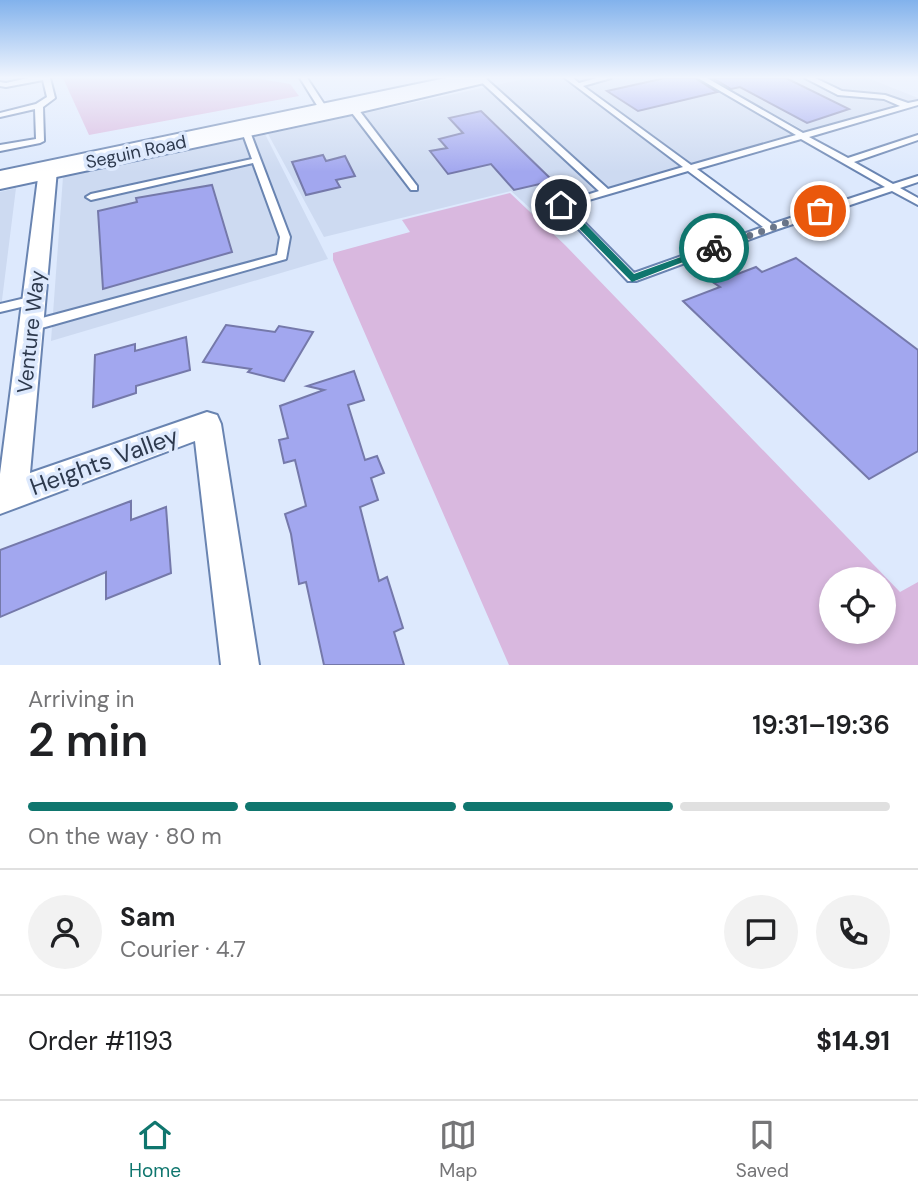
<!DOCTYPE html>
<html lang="en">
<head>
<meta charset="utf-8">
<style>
	body { margin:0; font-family:"DM Sans",sans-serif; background:#f2f2f2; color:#202124; height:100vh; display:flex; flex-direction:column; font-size:26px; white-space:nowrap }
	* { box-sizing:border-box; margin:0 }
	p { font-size:23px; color:#757577 }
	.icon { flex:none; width:38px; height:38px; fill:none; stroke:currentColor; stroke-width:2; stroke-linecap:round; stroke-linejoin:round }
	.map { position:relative; height:665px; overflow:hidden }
	.side { display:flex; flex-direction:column; background:#fff; flex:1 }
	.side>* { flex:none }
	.controls { position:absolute; left:819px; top:567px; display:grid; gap:14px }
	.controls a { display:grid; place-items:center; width:77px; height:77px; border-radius:50%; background:#fff; box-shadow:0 4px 10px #0003; font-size:35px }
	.pin { position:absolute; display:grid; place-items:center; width:60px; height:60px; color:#fff; margin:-30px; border:4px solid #fff; border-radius:50%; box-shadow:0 2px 7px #0007 }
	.courier { position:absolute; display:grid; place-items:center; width:70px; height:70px; margin:-35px; border:5px solid #0f766e; border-radius:50%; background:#fff; color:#222; box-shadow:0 2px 9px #0007 }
	.summary em { font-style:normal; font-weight:600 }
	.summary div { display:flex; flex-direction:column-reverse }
	.summary { display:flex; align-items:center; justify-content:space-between; height:119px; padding:0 28px }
	h1 { font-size:46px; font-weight:600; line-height:52px }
	.bar { display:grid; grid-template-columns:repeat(4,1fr); gap:10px 7px; align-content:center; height:84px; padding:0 28px }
	.bar i { height:9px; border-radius:5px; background:#e0e0e0 }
	.bar .current { background:#0f766e }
	.bar p { grid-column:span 4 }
	.line { display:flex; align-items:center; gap:18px; padding:0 28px; border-top:2px solid #e0e0e0 }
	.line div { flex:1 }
	.round { display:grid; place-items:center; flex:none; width:74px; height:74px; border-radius:37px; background:#f2f2f2 }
	.menu { display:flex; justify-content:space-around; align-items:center; height:98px; border-top:2px solid #e0e0e0; background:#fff; font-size:19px; color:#757577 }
	.menu a { display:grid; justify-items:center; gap:4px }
	.menu .current { color:#0f766e }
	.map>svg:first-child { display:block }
</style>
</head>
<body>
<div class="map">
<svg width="918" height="665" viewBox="0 0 918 665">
	<rect width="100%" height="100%" fill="#dde9fd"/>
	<g fill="#cddaf1">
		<path d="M 529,78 L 703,78 L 804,131 L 532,210 L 511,191 L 324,237 L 268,134 Z"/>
		<path d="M 708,78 L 868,78 L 918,98 L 918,102 L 805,131 Z"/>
		<path d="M 265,134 L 328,259 L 51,341 L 63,177 Z"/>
		<path d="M 16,188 L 0,316 L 0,192 Z"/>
	</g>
	<g fill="#d9b8df" fill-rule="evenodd">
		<path d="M 63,78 L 255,78 L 290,84 L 299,96 L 89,135 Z"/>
		<path d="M 510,193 L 565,245 L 900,592 L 918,582 L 918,665 L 509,665 L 333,260 L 333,253 L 410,232 L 402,220 ZM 884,579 L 884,632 L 831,632 L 831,579 Z"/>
	</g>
	<g fill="#a2a7ef" stroke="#7579aa" stroke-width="2">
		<path d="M 665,78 L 695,78 L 717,92 L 638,111 L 607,91 Z"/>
		<path d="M 713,78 L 786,78 L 849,109 L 807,123 L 740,87 L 731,89 Z"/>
		<path d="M 481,111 L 553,181 L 514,190 L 491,164 L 448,174 L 430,151 L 447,148 L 439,139 L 463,133 L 449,118 Z"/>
		<path d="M 323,155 L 326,161 L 345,156 L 355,176 L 336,180 L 340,187 L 306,195 L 292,162 Z"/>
		<path d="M 212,185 L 232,252 L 103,289 L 98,211 L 137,202 L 136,198 Z"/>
		<path d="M 796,258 L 918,350 L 918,451 L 869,479 L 683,301 L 720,287 L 714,283 L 756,267 L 762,272 Z"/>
		<path d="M 226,325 L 275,332 L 279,326 L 313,332 L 284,381 L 248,372 L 251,369 L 203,362 Z"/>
		<path d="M 186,337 L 190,370 L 136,386 L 136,393 L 93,407 L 95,355 L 135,344 L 135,351 Z"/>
		<path d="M 354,371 L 364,400 L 348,405 L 365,460 L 377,456 L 384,473 L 371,478 L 378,500 L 360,507 L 379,581 L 387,577 L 403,628 L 394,632 L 404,665 L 324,665 L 306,582 L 299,584 L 291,534 L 285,514 L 306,506 L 295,460 L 284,463 L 279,440 L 288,438 L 280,406 L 324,390 L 307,386 Z"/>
		<path d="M 131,501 L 131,520 L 166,507 L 171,573 L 106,599 L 106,572 L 0,617 L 0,550 Z"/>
	</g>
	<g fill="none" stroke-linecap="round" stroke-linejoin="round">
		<defs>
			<g id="lane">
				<path d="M 28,78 L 50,78 L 55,98 L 43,107 L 44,141 L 40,143 L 0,151 L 0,145 L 36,139 L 35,109 L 0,117 L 0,113 L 36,104 L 47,97 L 43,80 L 6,87 L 0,86 L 0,82 L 6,83 Z"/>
				<path d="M 300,78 L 307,78 L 330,113 L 329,115 L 323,115 Z"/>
				<path d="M 477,78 L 485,78 L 608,189 L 683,167 L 565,78 L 573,78 L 579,83 L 597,78 L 611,78 L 583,86 L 691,165 L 796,135 L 698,78 L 707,78 L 803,133 L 900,106 L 884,99 L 838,95 L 805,78 L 815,78 L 842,91 L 885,95 L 908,103 L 918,101 L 918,105 L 809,137 L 848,158 L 918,135 L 918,140 L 854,162 L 893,184 L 918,176 L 918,182 L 900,188 L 918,198 L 918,205 L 892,191 L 775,230 L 636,281 L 628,281 L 556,205 L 599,191 ZM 801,139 L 885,187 L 772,224 L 697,169 ZM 688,171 L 763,227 L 634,273 L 568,206 Z"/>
				<path d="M 349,105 L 355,105 L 417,186 L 417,190 L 411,190 L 349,109 Z"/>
				<path d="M 242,127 L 249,129 L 290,237 L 286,259 L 31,331 L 27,329 L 25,326 L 31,321 L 277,255 L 280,237 L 253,163 L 91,200 L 86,197 L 91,194 L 252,159 L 241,129 Z"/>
				<path d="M 34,296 L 38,297 L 40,300 L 38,303 L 0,312 L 0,304 Z"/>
			</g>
			<path id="street" d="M 48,165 L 57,170 L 30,473 L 207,412 L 217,415 L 221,424 L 259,665 L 221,665 L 195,441 L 0,514 L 0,474 L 39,170 Z"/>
			<path id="primary" d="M 446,78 L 487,78 L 484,83 L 352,114 L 0,189 L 0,171 Z"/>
		</defs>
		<use href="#lane" stroke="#6984b1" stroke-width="4"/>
		<use href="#street" stroke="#6984b1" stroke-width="4"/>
		<use href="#primary" stroke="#6984b1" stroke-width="4"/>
		<use href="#lane" fill="#fff" fill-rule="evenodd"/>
		<use href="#street" fill="#fff" fill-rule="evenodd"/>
		<use href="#primary" fill="#fff" fill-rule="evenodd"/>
	</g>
	<linearGradient id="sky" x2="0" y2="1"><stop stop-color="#82b2ec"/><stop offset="0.45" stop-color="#f0f5fe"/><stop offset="1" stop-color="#f0f5fe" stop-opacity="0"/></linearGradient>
	<rect width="918" height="172" fill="url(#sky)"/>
	<path fill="#0f766e" d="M 558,203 L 565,203 L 634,274 L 711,246 L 719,248 L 632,282 L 558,207 Z"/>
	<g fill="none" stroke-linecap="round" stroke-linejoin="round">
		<path stroke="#6b778b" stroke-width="7" stroke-dasharray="0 12.6" d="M 714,248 L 820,211"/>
	</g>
	<g text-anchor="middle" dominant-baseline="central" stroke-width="7" stroke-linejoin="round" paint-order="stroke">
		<g font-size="18" fill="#2d394d" stroke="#dde9fd">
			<text transform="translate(136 152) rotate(-12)">Seguin Road</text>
		</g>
		<g font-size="21" fill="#2d394d" stroke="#dde9fd">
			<text transform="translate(31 332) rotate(-84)">Venture Way</text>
		</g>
		<g font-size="24" fill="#2d394d" stroke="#dde9fd">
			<text transform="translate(104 461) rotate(-20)">Heights Valley</text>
		</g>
	</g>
</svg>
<div class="controls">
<a><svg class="icon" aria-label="locate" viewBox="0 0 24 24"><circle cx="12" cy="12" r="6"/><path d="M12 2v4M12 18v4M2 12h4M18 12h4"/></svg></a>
</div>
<div class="pin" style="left:820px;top:211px;background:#ea580c"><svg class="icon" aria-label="bag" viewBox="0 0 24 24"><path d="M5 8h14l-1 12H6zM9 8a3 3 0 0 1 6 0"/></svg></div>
<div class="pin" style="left:561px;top:205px;background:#1f2937"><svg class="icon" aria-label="home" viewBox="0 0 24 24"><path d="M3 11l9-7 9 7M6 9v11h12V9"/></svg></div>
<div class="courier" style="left:714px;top:248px"><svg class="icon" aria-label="bike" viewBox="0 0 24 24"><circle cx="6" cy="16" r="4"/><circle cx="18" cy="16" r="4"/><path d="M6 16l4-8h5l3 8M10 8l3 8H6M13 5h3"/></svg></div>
</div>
<section class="side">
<div class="summary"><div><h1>2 min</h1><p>Arriving in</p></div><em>19:31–19:36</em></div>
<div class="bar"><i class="current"></i><i class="current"></i><i class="current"></i><i></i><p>On the way · 80 m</p></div>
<div class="line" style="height:126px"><a class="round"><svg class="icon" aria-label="person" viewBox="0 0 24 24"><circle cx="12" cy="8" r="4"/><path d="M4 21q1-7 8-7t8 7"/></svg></a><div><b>Sam</b><p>Courier · 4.7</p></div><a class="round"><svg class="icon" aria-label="chat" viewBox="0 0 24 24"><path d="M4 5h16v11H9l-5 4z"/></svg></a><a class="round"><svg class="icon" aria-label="phone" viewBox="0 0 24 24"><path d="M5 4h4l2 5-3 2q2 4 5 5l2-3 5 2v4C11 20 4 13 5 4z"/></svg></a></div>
<div class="line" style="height:91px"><div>Order #1193</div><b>$14.91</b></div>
</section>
<nav class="menu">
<a class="current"><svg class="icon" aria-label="home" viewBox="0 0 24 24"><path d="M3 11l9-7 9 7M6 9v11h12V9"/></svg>Home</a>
<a><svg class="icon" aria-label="map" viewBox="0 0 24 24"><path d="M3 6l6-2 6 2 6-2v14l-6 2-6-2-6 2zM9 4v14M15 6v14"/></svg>Map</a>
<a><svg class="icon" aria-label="saved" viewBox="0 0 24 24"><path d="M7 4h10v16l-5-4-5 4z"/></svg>Saved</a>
</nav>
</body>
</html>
